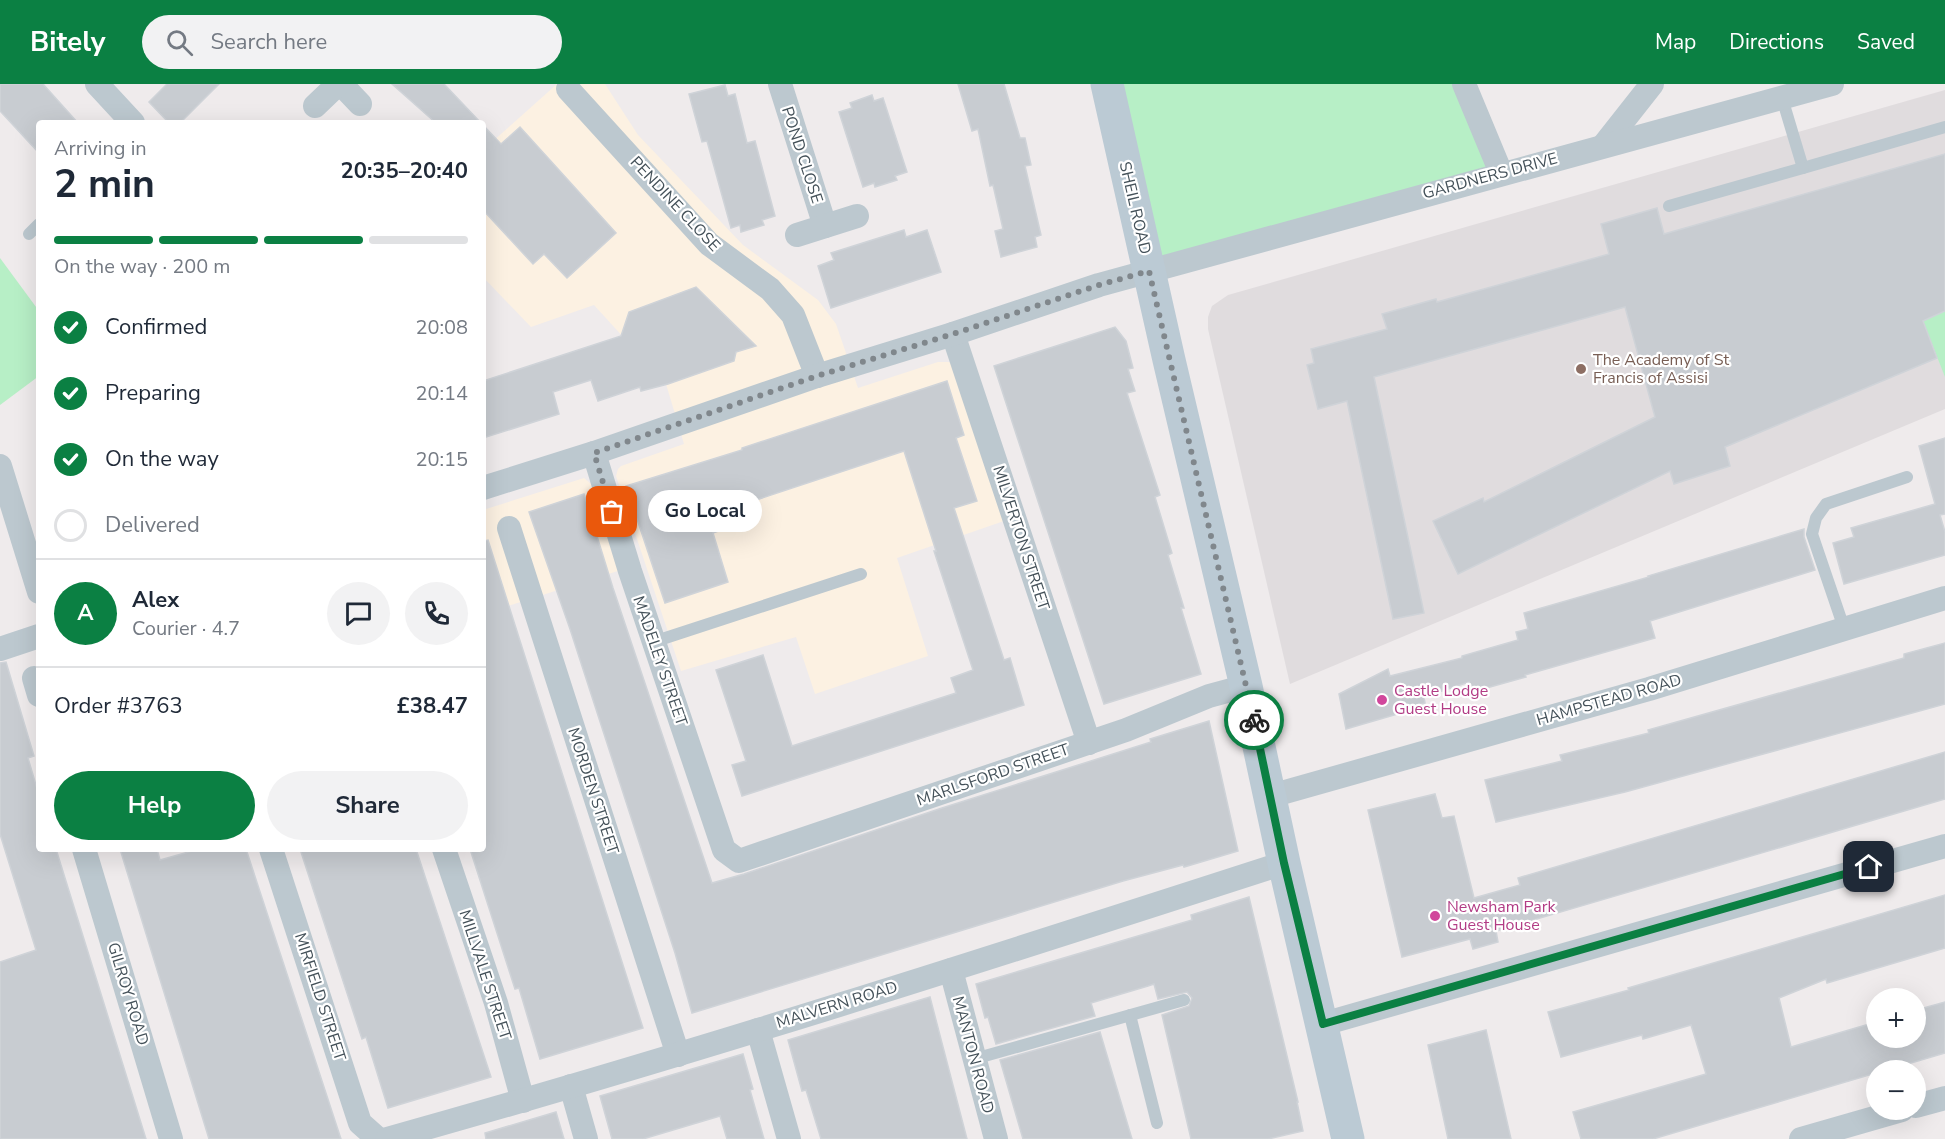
<!DOCTYPE html>
<html lang="en">
<head>
<meta charset="utf-8">
<style>
	body { margin:0; font-family:"Nunito Sans",sans-serif; background:#f2f2f3; color:#1f2937; height:100vh; display:flex; flex-direction:column; font-size:22px; white-space:nowrap }
	* { box-sizing:border-box; margin:0 }
	p { font-size:20px; color:#747a83 }
	.icon { flex:none; width:33px; height:33px; fill:none; stroke:currentColor; stroke-width:2; stroke-linecap:round; stroke-linejoin:round }
	.map { position:relative; flex:1; overflow:hidden }
	.sheet { position:absolute; left:36px; top:36px; width:450px; height:732px; display:flex; flex-direction:column; background:#fff; border-radius:6px; box-shadow:0 6px 24px #0002 }
	.sheet>* { flex:none }
	.controls { position:absolute; left:1866px; top:904px; display:grid; gap:12px }
	.controls a { display:grid; place-items:center; width:60px; height:60px; border-radius:50%; background:#fff; box-shadow:0 6px 24px #0002; font-size:30px }
	.pin { position:absolute; display:grid; place-items:center; width:51px; height:51px; color:#fff; margin:-26px; border-radius:12px; box-shadow:0 3px 9px #0006 }
	.courier { position:absolute; display:grid; place-items:center; width:60px; height:60px; margin:-30px; border:4px solid #0b8043; border-radius:50%; background:#fff; color:#222; box-shadow:0 2px 8px #0007 }
	.bubble { position:absolute; height:42px; border-radius:21px; background:#fff; box-shadow:0 6px 24px #0002; font-size:20px; font-weight:700; line-height:42px; text-align:center }
	.overview em { font-style:normal; font-weight:700 }
	.overview div { display:flex; flex-direction:column-reverse }
	.overview { display:flex; align-items:center; justify-content:space-between; height:102px; padding:0 18px }
	h1 { font-size:39px; font-weight:700; line-height:45px }
	.bar { display:grid; grid-template-columns:repeat(4,1fr); gap:9px 6px; align-content:center; height:72px; padding:0 18px }
	.bar i { height:8px; border-radius:4px; background:#e0e1e3 }
	.bar .active { background:#0b8043 }
	.bar p { grid-column:span 4 }
	.line { display:flex; align-items:center; gap:15px; padding:0 18px; border-top:2px solid #e0e1e3 }
	.line div { flex:1 }
	.round { display:grid; place-items:center; flex:none; width:63px; height:63px; border-radius:32px; background:#f2f2f3 }
	ol { padding:0 18px; list-style:none }
	li { display:flex; align-items:center; gap:18px; height:66px }
	li p { margin-inline-start:auto }
	li .icon { padding:6px; border-radius:50%; background:#0b8043; color:#fff; stroke-width:4 }
	li:last-child { color:#747a83 }
	li i { width:33px; height:33px; border:3px solid #e0e1e3; border-radius:50% }
	.action { display:flex; gap:12px; margin-top:auto; padding:12px 18px }
	.action a { flex:1; height:69px; border-radius:36px; background:#0b8043; color:#fff; font-size:24px; font-weight:700; line-height:69px; text-align:center }
	.action a+a { background:#f2f2f3; color:#1f2937 }
	header { display:flex; align-items:center; gap:36px; box-sizing:border-box; height:84px; padding:0 30px; background:#0b8043; color:#fff }
	header strong { font-size:28px }
	nav { display:flex; gap:33px; margin-inline-start:auto; font-size:21px }
	.search { width:420px; height:54px; background:#f2f2f3; display:flex; align-items:center; gap:15px; box-sizing:border-box; padding:0 21px; border-radius:33px; color:#747a83; font-size:22px }
	.map>svg:first-child { display:block }
</style>
</head>
<body>
<header>
<strong>Bitely</strong>
<div class="search"><svg class="icon" aria-label="search" viewBox="0 0 24 24"><circle cx="10" cy="10" r="6"/><path d="M15 15l6 6"/></svg>Search here</div>
<nav><a>Map</a><a>Directions</a><a>Saved</a></nav>
</header>
<div class="map">
<svg width="1945" height="1055" viewBox="0 0 1945 1055">
	<rect width="100%" height="100%" fill="#efebec"/>
	<g fill="#fcf1e2">
		<path d="M 557,0 L 605,0 L 638,51 L 743,161 L 818,216 L 836,240 L 858,304 L 938,278 L 949,278 L 953,281 L 1004,437 L 897,474 L 928,572 L 815,610 L 796,553 L 681,587 L 616,392 L 618,385 L 621,382 L 684,360 L 666,300 L 594,221 L 531,243 L 483,193 L 483,66 Z"/>
		<path d="M 584,394 L 591,400 L 621,486 L 483,530 L 483,426 Z"/>
	</g>
	<path fill="#e0dcde" d="M 1945,6 L 1945,325 L 1290,600 L 1208,245 L 1208,233 L 1212,222 L 1228,211 Z"/>
	<g fill="#b7efc6">
		<path d="M 1107,0 L 1464,0 L 1501,89 L 1148,187 Z"/>
		<path d="M 0,174 L 39,227 L 39,292 L 0,321 Z"/>
		<path d="M 1945,227 L 1945,293 L 1923,237 Z"/>
	</g>
	<g fill="#c8ccd1" stroke="#cfd3d8" stroke-width="1.5">
		<path d="M 0,0 L 43,0 L 78,39 L 39,39 L 39,69 L 0,27 Z"/>
		<path d="M 167,0 L 219,0 L 180,39 L 169,39 L 149,18 Z"/>
		<path d="M 392,0 L 444,0 L 481,39 L 436,39 Z"/>
		<path d="M 958,0 L 1004,0 L 1020,54 L 1025,54 L 1031,81 L 1025,82 L 1041,151 L 1035,153 L 1037,163 L 1001,173 L 995,147 L 1003,145 L 993,101 L 990,102 L 978,45 L 972,47 Z"/>
		<path d="M 725,1 L 728,12 L 735,10 L 747,59 L 755,57 L 775,132 L 762,136 L 764,141 L 741,148 L 740,141 L 731,144 L 707,57 L 702,58 L 689,10 Z"/>
		<path d="M 872,11 L 874,17 L 883,14 L 907,88 L 895,92 L 897,96 L 875,103 L 874,99 L 863,103 L 839,28 L 852,24 L 850,19 Z"/>
		<path d="M 483,41 L 501,60 L 520,43 L 616,149 L 567,194 L 544,170 L 533,180 L 483,126 Z"/>
		<path d="M 1945,70 L 1945,227 L 1923,237 L 1937,274 L 1725,363 L 1730,382 L 1674,400 L 1670,387 L 1458,490 L 1433,437 L 1483,414 L 1484,418 L 1655,333 L 1625,223 L 1374,293 L 1424,529 L 1393,535 L 1347,317 L 1318,325 L 1307,281 L 1314,279 L 1311,265 L 1387,245 L 1382,230 L 1436,215 L 1437,218 L 1609,170 L 1601,140 L 1657,124 L 1664,150 Z"/>
		<path d="M 904,146 L 906,153 L 927,146 L 941,188 L 831,224 L 818,182 L 834,176 L 831,169 Z"/>
		<path d="M 696,203 L 756,262 L 736,268 L 734,277 L 668,300 L 641,307 L 640,303 L 598,317 L 591,296 L 553,308 L 559,330 L 483,354 L 483,297 L 621,252 L 629,228 Z"/>
		<path d="M 1115,243 L 1126,257 L 1133,284 L 1128,285 L 1135,307 L 1127,309 L 1160,411 L 1155,413 L 1172,469 L 1168,471 L 1184,524 L 1181,524 L 1201,590 L 1104,620 L 994,282 Z"/>
		<path d="M 947,297 L 964,351 L 956,354 L 977,417 L 954,424 L 1004,576 L 1010,574 L 1024,621 L 742,712 L 732,681 L 746,677 L 716,586 L 763,571 L 792,662 L 956,609 L 951,594 L 973,586 L 934,467 L 936,467 L 904,367 L 747,419 L 749,425 L 718,435 L 721,446 L 713,449 L 728,498 L 665,519 L 626,402 L 742,366 L 742,364 Z"/>
		<path d="M 1945,354 L 1945,430 L 1940,431 L 1945,448 L 1945,471 L 1844,500 L 1833,459 L 1854,453 L 1851,444 L 1935,420 L 1919,362 Z"/>
		<path d="M 584,410 L 613,504 L 712,799 L 744,790 L 942,724 L 1151,658 L 1150,655 L 1209,637 L 1238,767 L 1184,783 L 1183,781 L 1123,797 L 692,929 L 675,869 L 570,545 L 529,428 Z"/>
		<path d="M 1804,445 L 1804,453 L 1815,486 L 1650,537 L 1655,554 L 1525,591 L 1526,593 L 1472,608 L 1469,598 L 1424,613 L 1425,619 L 1400,626 L 1401,629 L 1346,645 L 1339,610 L 1388,585 L 1390,592 L 1462,574 L 1462,572 L 1518,556 L 1516,548 L 1528,545 L 1524,529 L 1649,493 L 1648,492 Z"/>
		<path d="M 488,456 L 643,944 L 540,975 L 519,904 L 515,905 L 470,765 L 483,765 L 483,457 Z"/>
		<path d="M 1945,559 L 1945,620 L 1625,708 L 1496,738 L 1485,696 L 1562,677 L 1560,671 L 1649,649 L 1648,646 L 1904,574 L 1904,570 Z"/>
		<path d="M 6,578 L 34,672 L 28,674 L 39,711 L 39,765 L 56,765 L 146,1055 L 0,1055 L 0,878 L 36,866 L 0,750 L 0,579 Z"/>
		<path d="M 1945,668 L 1945,715 L 1496,847 L 1498,858 L 1473,865 L 1470,855 L 1402,873 L 1368,726 L 1435,710 L 1442,734 L 1454,732 L 1474,814 L 1520,801 L 1518,794 Z"/>
		<path d="M 120,765 L 157,765 L 160,776 L 199,765 L 246,765 L 341,1055 L 209,1055 Z"/>
		<path d="M 300,765 L 416,765 L 491,993 L 388,1024 L 366,953 L 362,955 Z"/>
		<path d="M 1945,811 L 1945,864 L 1827,899 L 1826,895 L 1779,914 L 1791,963 L 1876,938 L 1876,954 L 1916,954 L 1916,926 L 1945,918 L 1945,969 L 1884,987 L 1876,987 L 1876,989 L 1653,1055 L 1581,1055 L 1573,1028 L 1706,990 L 1691,941 L 1643,955 L 1642,951 L 1561,973 L 1548,928 L 1629,906 L 1628,904 Z"/>
		<path d="M 1249,813 L 1298,1018 L 1297,1018 L 1303,1047 L 1268,1055 L 1191,1055 L 1162,931 L 1189,922 L 1192,914 L 1187,908 L 1158,915 L 1154,900 L 1148,902 L 1091,919 L 1095,932 L 996,960 L 988,933 L 985,934 L 976,900 L 1192,836 L 1191,831 Z"/>
		<path d="M 930,913 L 967,1055 L 821,1055 L 806,1006 L 802,1007 L 788,956 Z"/>
		<path d="M 1486,946 L 1511,1055 L 1448,1055 L 1428,961 Z"/>
		<path d="M 1100,948 L 1132,1055 L 1023,1055 L 1000,976 Z"/>
		<path d="M 743,970 L 753,1005 L 750,1006 L 764,1055 L 727,1055 L 720,1032 L 643,1055 L 612,1055 L 600,1012 Z"/>
		<path d="M 556,1028 L 564,1055 L 486,1055 L 485,1049 Z"/>
	</g>
	<g fill="none" stroke-linecap="round" stroke-linejoin="round">
		<g stroke="#bcc8cf" stroke-width="12">
			<path d="M 1782,14 L 1803,84 L 1945,43"/>
			<path d="M 1669,122 L 1803,84"/>
			<path d="M 29,150 L 39,140"/>
			<path d="M 1844,544 L 1812,450 L 1816,434 L 1826,420 L 1907,393"/>
			<path d="M 653,558 L 861,490"/>
			<path d="M 1130,931 L 1157,1039"/>
			<path d="M 974,975 L 1184,916"/>
		</g>
		<g stroke="#bcc8cf" stroke-width="24">
			<path d="M 97,0 L 133,39"/>
			<path d="M 341,0 L 360,20"/>
			<path d="M 780,0 L 825,142"/>
			<path d="M 1464,0 L 1501,89"/>
			<path d="M 568,5 L 709,160 L 770,205 L 793,231 L 817,292"/>
			<path d="M 315,22 L 338,0"/>
			<path d="M 1604,61 L 1652,0"/>
			<path d="M 797,151 L 857,132"/>
			<path d="M 953,250 L 1089,659"/>
			<path d="M 594,369 L 630,487 L 724,766 L 739,777 L 1126,646 L 1209,612 L 1246,602"/>
			<path d="M 0,382 L 39,508"/>
			<path d="M 483,404 L 594,369 L 817,292 L 953,250 L 1099,201 L 1832,0"/>
			<path d="M 509,444 L 678,971"/>
			<path d="M 0,565 L 39,552"/>
			<path d="M 34,594 L 39,611"/>
			<path d="M 1271,712 L 1649,605 L 1945,514"/>
			<path d="M 84,765 L 171,1055"/>
			<path d="M 271,765 L 360,1039 L 378,1055"/>
			<path d="M 444,765 L 496,919 L 523,1017"/>
			<path d="M 951,886 L 996,1055"/>
			<path d="M 1323,940 L 1945,762"/>
			<path d="M 758,946 L 789,1055"/>
			<path d="M 571,1002 L 586,1055"/>
			<path d="M 1916,1022 L 1945,1014"/>
			<path d="M 387,1055 C 689,971 987,875 1284,779"/>
			<path d="M 1801,1055 L 1902,1026"/>
		</g>
		<path stroke="#bbcad4" stroke-width="33" d="M 1107,0 L 1169,276 L 1246,602 L 1284,779 L 1348,1055"/>
	</g>
	<g fill="none" stroke-linecap="round" stroke-linejoin="round">
		<path stroke="#80878c" stroke-width="6" stroke-dasharray="0 10.8" d="M 612,428 L 594,369 L 817,292 L 953,250 L 1099,201 L 1149,187 L 1254,636"/>
		<path stroke="#0b8043" stroke-width="8" d="M 1254,636 L 1284,779 L 1323,940 L 1869,783"/>
	</g>
	<circle fill="#8d6e63" stroke="#fff" stroke-width="2" cx="1581" cy="285" r="6"/>
	<g fill="#d1479c" stroke="#fff" stroke-width="2">
		<circle cx="1382" cy="616" r="6"/>
		<circle cx="1435" cy="832" r="6"/>
	</g>
	<g text-anchor="middle" dominant-baseline="central" stroke-width="4.5" stroke-linejoin="round" paint-order="stroke">
		<g font-size="16" fill="#445159" stroke="#fff">
			<text transform="translate(802 71) rotate(72)">POND CLOSE</text>
			<text transform="translate(1490 92) rotate(-15)">GARDNERS DRIVE</text>
			<text transform="translate(675 120) rotate(47)">PENDINE CLOSE</text>
			<text transform="translate(1135 124) rotate(77)">SHEIL ROAD</text>
			<text transform="translate(1021 454) rotate(72)">MILVERTON STREET</text>
			<text transform="translate(660 577) rotate(71)">MADELEY STREET</text>
			<text transform="translate(1609 616) rotate(-16)">HAMPSTEAD ROAD</text>
			<text transform="translate(993 691) rotate(-19)">MARLSFORD STREET</text>
			<text transform="translate(593 707) rotate(72)">MORDEN STREET</text>
			<text transform="translate(485 891) rotate(72)">MILLVALE STREET</text>
			<text transform="translate(128 910) rotate(73)">GILROY ROAD</text>
			<text transform="translate(320 913) rotate(72)">MIRFIELD STREET</text>
			<text transform="translate(837 921) rotate(-17)">MALVERN ROAD</text>
			<text transform="translate(973 971) rotate(75)">MANTON ROAD</text>
		</g>
		<g font-size="16" fill="#785e54" stroke="#fff" text-anchor="start">
			<text x="1593" y="276">The Academy of St<tspan x="1593" dy="18">Francis of Assisi</tspan></text>
		</g>
		<g font-size="16" fill="#b23c85" stroke="#fff" text-anchor="start">
			<text x="1394" y="607">Castle Lodge<tspan x="1394" dy="18">Guest House</tspan></text>
			<text x="1447" y="823">Newsham Park<tspan x="1447" dy="18">Guest House</tspan></text>
		</g>
	</g>
</svg>
<div class="controls">
<a>+</a>
<a>−</a>
</div>
<div class="pin" style="left:612px;top:428px;background:#ea580c"><svg class="icon" aria-label="bag" viewBox="0 0 24 24"><path d="M5 8h14l-1 12H6zM9 8a3 3 0 0 1 6 0"/></svg></div>
<div class="pin" style="left:1869px;top:783px;background:#1f2937"><svg class="icon" aria-label="home" viewBox="0 0 24 24"><path d="M3 11l9-7 9 7M6 9v11h12V9"/></svg></div>
<div class="courier" style="left:1254px;top:636px"><svg class="icon" aria-label="bike" viewBox="0 0 24 24"><circle cx="6" cy="16" r="4"/><circle cx="18" cy="16" r="4"/><path d="M6 16l4-8h5l3 8M10 8l3 8H6M13 5h3"/></svg></div>
<div class="bubble" style="left:648px;top:406px;width:114px">Go Local</div>
<section class="sheet">
<div class="overview"><div><h1>2 min</h1><p>Arriving in</p></div><em>20:35–20:40</em></div>
<div class="bar"><i class="active"></i><i class="active"></i><i class="active"></i><i></i><p>On the way · 200 m</p></div>
<ol>
<li><svg class="icon" aria-label="check" viewBox="0 0 24 24"><path d="M5 12l5 5 9-10"/></svg>Confirmed<p>20:08</p></li>
<li><svg class="icon" aria-label="check" viewBox="0 0 24 24"><path d="M5 12l5 5 9-10"/></svg>Preparing<p>20:14</p></li>
<li><svg class="icon" aria-label="check" viewBox="0 0 24 24"><path d="M5 12l5 5 9-10"/></svg>On the way<p>20:15</p></li>
<li><i></i>Delivered</li>
</ol>
<div class="line" style="height:108px"><b class="round" style="background:#0b8043;color:#fff">A</b><div><b>Alex</b><p>Courier · 4.7</p></div><a class="round"><svg class="icon" aria-label="chat" viewBox="0 0 24 24"><path d="M4 5h16v11H9l-5 4z"/></svg></a><a class="round"><svg class="icon" aria-label="phone" viewBox="0 0 24 24"><path d="M5 4h4l2 5-3 2q2 4 5 5l2-3 5 2v4C11 20 4 13 5 4z"/></svg></a></div>
<div class="line" style="height:78px"><div>Order #3763</div><b>£38.47</b></div>
<div class="action"><a>Help</a><a>Share</a></div>
</section>
</div>
</body>
</html>
